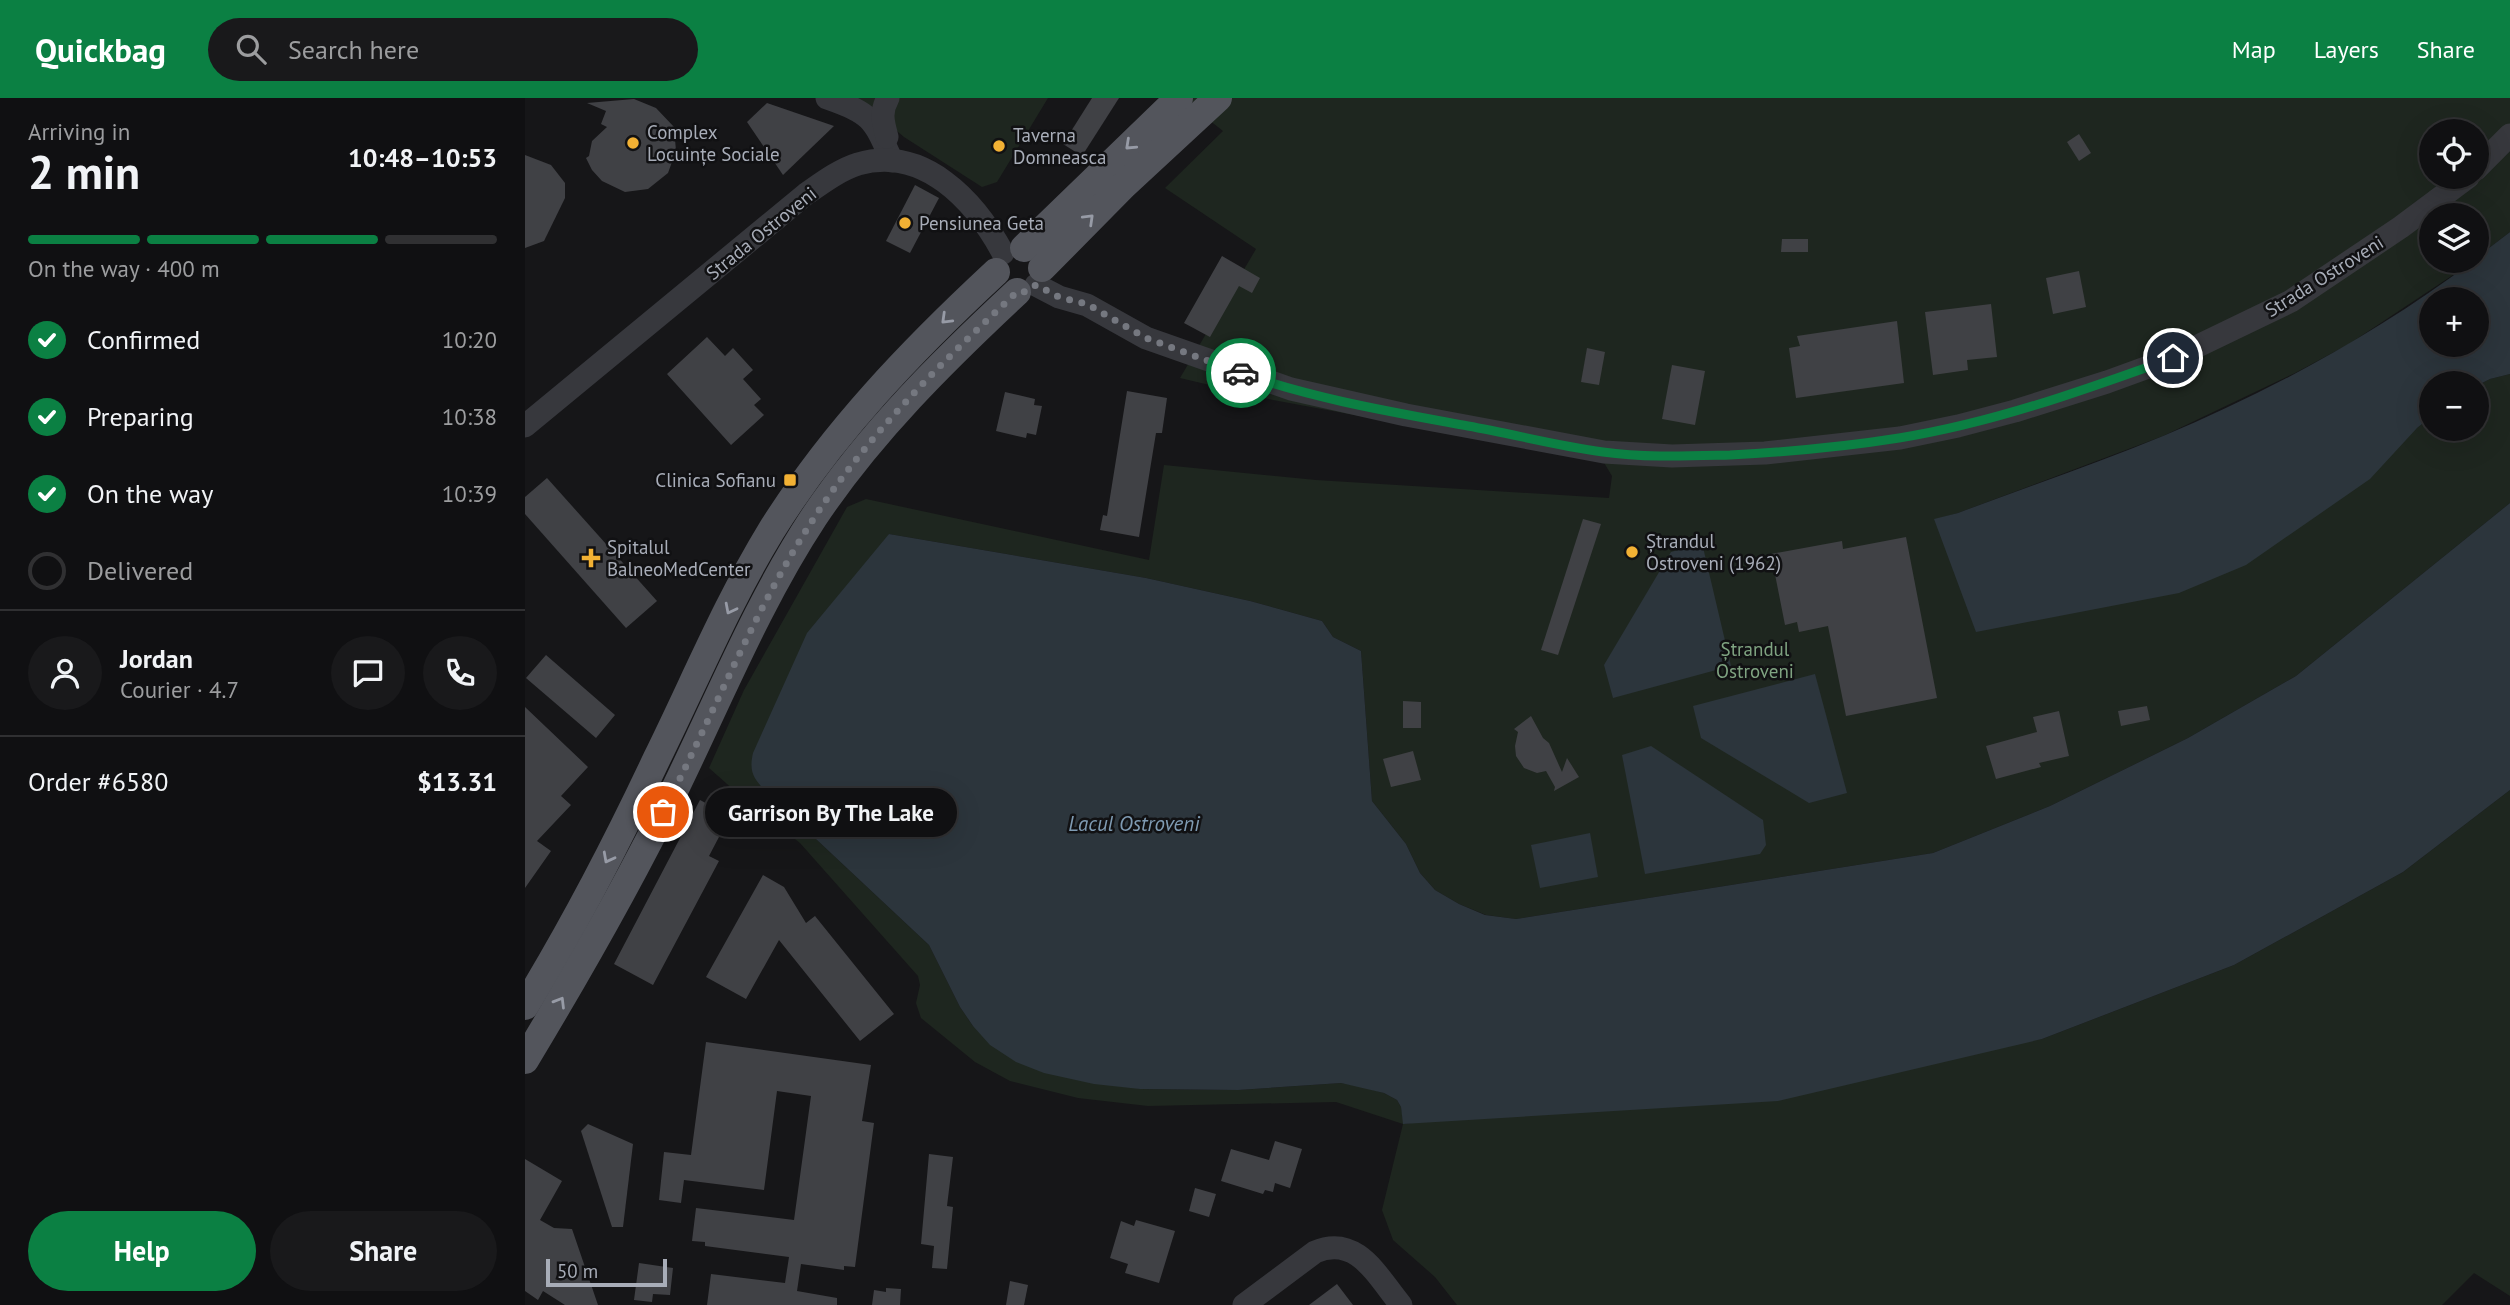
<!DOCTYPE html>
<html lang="en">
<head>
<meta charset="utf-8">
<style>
	body { margin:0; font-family:"PT Sans",sans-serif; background:#19191b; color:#f1f3f6; height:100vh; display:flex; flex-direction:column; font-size:26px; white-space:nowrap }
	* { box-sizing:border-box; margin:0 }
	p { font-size:23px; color:#9c9d9f }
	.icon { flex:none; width:38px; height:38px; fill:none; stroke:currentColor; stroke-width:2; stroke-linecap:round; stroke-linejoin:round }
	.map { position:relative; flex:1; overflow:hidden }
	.drawer { display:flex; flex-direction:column; background:#101012; width:525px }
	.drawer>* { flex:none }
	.buttons { position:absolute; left:1894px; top:21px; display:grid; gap:14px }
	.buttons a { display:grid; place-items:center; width:70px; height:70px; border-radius:50%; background:#101012; box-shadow:0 7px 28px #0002,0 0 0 2px #303032; font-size:35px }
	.scale { position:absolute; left:21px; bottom:18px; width:121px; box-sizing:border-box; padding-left:7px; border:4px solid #a8adb8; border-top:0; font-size:19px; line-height:24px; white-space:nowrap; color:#a8adb8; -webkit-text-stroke:5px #111113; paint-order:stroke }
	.pin { position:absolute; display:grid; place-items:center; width:60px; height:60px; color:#fff; margin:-30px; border:4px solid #fff; border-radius:50%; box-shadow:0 2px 7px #0007 }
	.courier { position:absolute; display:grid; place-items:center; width:70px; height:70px; margin:-35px; border:5px solid #0b8043; border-radius:50%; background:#fff; color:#222; box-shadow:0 2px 9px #0007 }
	.bubble { position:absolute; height:49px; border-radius:24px; background:#101012; box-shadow:0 7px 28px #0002,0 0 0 2px #303032; font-size:23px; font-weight:600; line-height:49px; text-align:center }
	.headline em { font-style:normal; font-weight:600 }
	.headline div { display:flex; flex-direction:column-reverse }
	.headline { display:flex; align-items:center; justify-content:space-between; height:119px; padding:0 28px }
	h1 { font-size:46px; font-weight:600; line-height:52px }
	.bar { display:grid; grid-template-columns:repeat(4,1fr); gap:10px 7px; align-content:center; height:84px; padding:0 28px }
	.bar i { height:9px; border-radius:5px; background:#303032 }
	.bar .on { background:#0b8043 }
	.bar p { grid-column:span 4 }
	.line { display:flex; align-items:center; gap:18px; padding:0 28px; border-top:2px solid #303032 }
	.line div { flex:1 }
	.round { display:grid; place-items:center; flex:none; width:74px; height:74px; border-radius:37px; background:#19191b }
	ol { padding:0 28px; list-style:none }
	li { display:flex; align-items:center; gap:21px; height:77px }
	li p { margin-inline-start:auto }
	li .icon { padding:7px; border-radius:50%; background:#0b8043; color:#fff; stroke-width:4 }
	li:last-child { color:#9c9d9f }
	li i { width:38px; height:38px; border:4px solid #303032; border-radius:50% }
	.cta { display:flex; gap:14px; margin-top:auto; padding:14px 28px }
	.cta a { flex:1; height:80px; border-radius:42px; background:#0b8043; color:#fff; font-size:28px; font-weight:600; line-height:80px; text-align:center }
	.cta a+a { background:#19191b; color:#f1f3f6 }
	header { display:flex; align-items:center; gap:42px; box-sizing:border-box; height:98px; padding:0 35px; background:#0b8043; color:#fff }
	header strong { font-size:33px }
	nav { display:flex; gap:38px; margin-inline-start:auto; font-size:24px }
	.search { width:490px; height:63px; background:#19191b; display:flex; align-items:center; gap:18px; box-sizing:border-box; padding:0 24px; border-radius:38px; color:#9c9d9f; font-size:26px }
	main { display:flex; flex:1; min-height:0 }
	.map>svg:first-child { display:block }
</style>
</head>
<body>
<header>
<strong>Quickbag</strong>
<div class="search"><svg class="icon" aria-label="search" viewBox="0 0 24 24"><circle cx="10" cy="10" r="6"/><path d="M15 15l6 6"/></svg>Search here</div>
<nav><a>Map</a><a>Layers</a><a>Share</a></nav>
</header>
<main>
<section class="drawer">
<div class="headline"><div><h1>2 min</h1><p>Arriving in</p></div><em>10:48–10:53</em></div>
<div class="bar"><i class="on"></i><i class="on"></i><i class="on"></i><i></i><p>On the way · 400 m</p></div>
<ol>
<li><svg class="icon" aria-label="check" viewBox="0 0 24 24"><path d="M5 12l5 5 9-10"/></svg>Confirmed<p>10:20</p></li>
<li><svg class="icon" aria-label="check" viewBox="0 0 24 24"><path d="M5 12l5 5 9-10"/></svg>Preparing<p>10:38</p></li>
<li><svg class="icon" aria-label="check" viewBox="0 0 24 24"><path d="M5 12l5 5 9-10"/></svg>On the way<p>10:39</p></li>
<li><i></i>Delivered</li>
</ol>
<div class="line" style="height:126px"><a class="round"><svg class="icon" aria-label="person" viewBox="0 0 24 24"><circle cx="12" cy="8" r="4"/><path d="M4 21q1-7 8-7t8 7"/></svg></a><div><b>Jordan</b><p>Courier · 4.7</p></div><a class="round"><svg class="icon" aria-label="chat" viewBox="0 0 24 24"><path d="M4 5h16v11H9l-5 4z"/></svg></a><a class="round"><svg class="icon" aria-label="phone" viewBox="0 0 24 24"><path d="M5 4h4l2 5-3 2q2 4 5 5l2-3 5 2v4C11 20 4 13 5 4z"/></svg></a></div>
<div class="line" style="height:91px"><div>Order #6580</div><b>$13.31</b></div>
<div class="cta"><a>Help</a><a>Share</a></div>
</section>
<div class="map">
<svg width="1985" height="1207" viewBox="0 0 1985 1207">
	<rect width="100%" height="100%" fill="#161618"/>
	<g fill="#1e261f" fill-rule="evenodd">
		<path d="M 328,0 L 523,0 L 472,84 L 457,89 L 379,39 L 334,1 Z"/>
		<path d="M 656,0 L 1985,0 L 1985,134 L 1951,160 L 1951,117 L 1906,117 L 1906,163 L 1948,163 L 1931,175 L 1824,246 L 1770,275 L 1638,338 L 1433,415 L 1409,422 L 1892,330 L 1906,319 L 1906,331 L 1951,331 L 1951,288 L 1965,281 L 1985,276 L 1985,405 L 1771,578 L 1663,640 L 1525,708 L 1408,755 L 991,821 L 961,817 L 934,806 L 910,792 L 895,775 L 881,746 L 847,703 L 836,553 L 808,539 L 797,523 L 725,503 L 621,480 L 364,436 L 244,697 L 404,847 L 435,909 L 448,928 L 615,991 L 713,992 L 816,985 L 838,989 L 859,995 L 872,1002 L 876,1009 L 879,1026 L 1517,941 L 1709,867 L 1878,774 L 1985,692 L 1985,1198 L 1949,1175 L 1917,1207 L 932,1207 L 910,1179 L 868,1142 L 857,1112 L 878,1026 L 811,1004 L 623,1008 L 553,1000 L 485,983 L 450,964 L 396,920 L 391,905 L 395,887 L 393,878 L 275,745 L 219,701 L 184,670 L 219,592 L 322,409 L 341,401 L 624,462 L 639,367 L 791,382 L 1084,400 L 1087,378 L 1078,363 L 748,302 L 655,280 L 731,151 L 640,90 L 698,33 ZM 1906,33 L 1951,33 L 1951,79 L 1906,79 Z"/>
	</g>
	<g fill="#2c353c" fill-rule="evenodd">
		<path d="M 1985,134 L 1985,276 L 1965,281 L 1951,288 L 1951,285 L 1906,285 L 1906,319 L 1892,330 L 1845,381 L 1721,467 L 1654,495 L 1451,534 L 1409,421 L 1433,415 C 1501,389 1571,366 1638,338 C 1746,293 1854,234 1948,163 L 1951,163 L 1951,160 ZM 1906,201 L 1951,201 L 1951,247 L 1906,247 Z"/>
		<path d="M 1985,405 L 1985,692 L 1878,774 L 1709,867 L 1517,941 L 1253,1003 L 878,1026 L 876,1009 L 872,1002 L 859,995 L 816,985 L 713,992 L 615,991 L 569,986 L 519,975 L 491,964 L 465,947 L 448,928 L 435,909 L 404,847 L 244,697 C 231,682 223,677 228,655 L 282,535 L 364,436 L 621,480 L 725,503 L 797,523 L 808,539 L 836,553 L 847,703 L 881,746 L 895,775 L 910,792 L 934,806 L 960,817 L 991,821 L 1408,755 L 1525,708 L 1663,640 L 1771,578 Z"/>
		<path d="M 1177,445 L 1206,568 L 1088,600 L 1079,567 L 1146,454 Z"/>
		<path d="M 1290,576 L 1322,695 L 1284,705 L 1176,640 L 1168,608 Z"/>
		<path d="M 1126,648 L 1238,722 L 1241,747 L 1235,756 L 1120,776 L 1097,657 Z"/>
		<path d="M 1065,735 L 1073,779 L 1015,790 L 1006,747 Z"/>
	</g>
	<g fill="#404145">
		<path d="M 567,0 L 594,0 L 557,58 L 538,46 Z"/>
		<path d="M 109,1 L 131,10 L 149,29 L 151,53 L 143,75 L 123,91 L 100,94 L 77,83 L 67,72 L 61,60 L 64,58 L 67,43 L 82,29 L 76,26 L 81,13 L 62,5 Z"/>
		<path d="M 242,5 L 309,28 L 258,77 L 222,24 Z"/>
		<path d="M 1554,36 L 1566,55 L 1554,63 L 1542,44 Z"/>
		<path d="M 0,57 L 26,67 L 40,85 L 40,100 L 19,143 L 0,150 Z"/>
		<path d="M 390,87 L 414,100 L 385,155 L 361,143 Z"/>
		<path d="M 1257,141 L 1283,141 L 1283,154 L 1256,154 Z"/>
		<path d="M 697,158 L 735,180 L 727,195 L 714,188 L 685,239 L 659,225 Z"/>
		<path d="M 1554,173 L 1561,209 L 1528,216 L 1521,180 Z"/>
		<path d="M 1466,206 L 1472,259 L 1442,262 L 1443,272 L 1408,277 L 1400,214 Z"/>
		<path d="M 1372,223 L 1379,285 L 1271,300 L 1264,250 L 1275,248 L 1272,238 Z"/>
		<path d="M 182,239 L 200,258 L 208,250 L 228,272 L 218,281 L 236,301 L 229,307 L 239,317 L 206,347 L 142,276 Z"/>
		<path d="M 1062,250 L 1080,254 L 1074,287 L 1056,284 Z"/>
		<path d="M 1147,267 L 1180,273 L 1170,327 L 1137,321 Z"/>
		<path d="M 602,293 L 642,300 L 637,335 L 631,335 L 614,439 L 575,432 L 578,417 L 582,418 Z"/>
		<path d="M 480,294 L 510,301 L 509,307 L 517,308 L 511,337 L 502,335 L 501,340 L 471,333 Z"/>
		<path d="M 22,380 L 132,503 L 101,530 L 0,416 L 0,399 Z"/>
		<path d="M 1058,421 L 1076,426 L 1033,557 L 1016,552 Z"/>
		<path d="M 1381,439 L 1412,600 L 1321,618 L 1303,528 L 1274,534 L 1272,524 L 1260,527 L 1246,456 L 1317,443 L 1318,451 Z"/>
		<path d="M 21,557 L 90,617 L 71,640 L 1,580 Z"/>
		<path d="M 878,603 L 896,604 L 896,630 L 878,630 Z"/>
		<path d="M 1622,608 L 1625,622 L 1596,628 L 1593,613 Z"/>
		<path d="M 0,609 L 63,669 L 36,698 L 46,707 L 12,743 L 26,753 L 0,790 Z"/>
		<path d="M 1534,613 L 1544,658 L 1514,665 L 1516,669 L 1471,681 L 1461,648 L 1512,634 L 1508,619 Z"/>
		<path d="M 1006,618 L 1018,640 L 1024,645 L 1037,674 L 1042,660 L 1054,679 L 1029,693 L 1030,689 L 1021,673 L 1012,675 L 999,670 L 991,658 L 990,648 L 993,634 L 989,631 Z"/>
		<path d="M 888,653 L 896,682 L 866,689 L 858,661 Z"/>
		<path d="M 175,702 L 205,718 L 184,758 L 194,763 L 128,887 L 89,866 Z"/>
		<path d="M 238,777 L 259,789 L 281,825 L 290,818 L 369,916 L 335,943 L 254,842 L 221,901 L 181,879 Z"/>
		<path d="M 181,944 L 346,967 L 337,1023 L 349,1025 L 330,1169 L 319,1168 L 319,1172 L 276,1166 L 272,1193 L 312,1200 L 312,1207 L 182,1207 L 186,1176 L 260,1185 L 264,1159 L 180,1148 L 180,1144 L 167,1143 L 171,1110 L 269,1122 L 286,998 L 252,993 L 239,1092 L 159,1082 L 156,1105 L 134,1102 L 139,1054 L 166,1057 Z"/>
		<path d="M 63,1026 L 108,1046 L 98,1129 L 87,1129 L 56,1033 Z"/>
		<path d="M 750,1043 L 777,1051 L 765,1090 L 750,1085 L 748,1094 L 740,1092 L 738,1096 L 696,1083 L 706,1051 L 744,1062 Z"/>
		<path d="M 404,1056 L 428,1059 L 422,1108 L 428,1109 L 422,1171 L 407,1170 L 409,1148 L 396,1146 Z"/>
		<path d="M 0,1061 L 37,1083 L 15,1122 L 29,1130 L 47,1131 L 73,1207 L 40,1207 L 18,1193 L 13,1202 L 0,1193 Z"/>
		<path d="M 670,1090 L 691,1096 L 684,1119 L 664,1113 Z"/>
		<path d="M 611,1122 L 650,1133 L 634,1185 L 600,1175 L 603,1166 L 585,1160 L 596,1123 L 609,1128 Z"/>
		<path d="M 114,1165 L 148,1170 L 145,1197 L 128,1196 L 127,1204 L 109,1202 Z"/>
		<path d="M 485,1183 L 503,1187 L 499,1207 L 481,1207 Z"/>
		<path d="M 812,1186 L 828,1207 L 784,1207 Z"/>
		<path d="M 361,1190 L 376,1191 L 375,1207 L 347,1207 L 349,1192 L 361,1194 Z"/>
	</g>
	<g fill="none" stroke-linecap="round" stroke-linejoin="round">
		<g stroke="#37383d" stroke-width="23">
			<path d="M 302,0 C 347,16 348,20 367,63"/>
			<path d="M 362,39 C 358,24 355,14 363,0"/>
			<path d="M 1951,71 L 1985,37"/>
			<path d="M 511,187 L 534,199 L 562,207 L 621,240 L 766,291 L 881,317 L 1079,354 L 1147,358 L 1240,355 L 1375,340 L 1433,328 L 1490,313 L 1582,284 L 1648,260 L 1766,203 L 1876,129 L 1943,79"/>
			<path d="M 0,328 L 281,96 C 297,85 314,72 333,66 C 399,47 450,103 478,155"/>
			<path d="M 719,1207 L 790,1154 C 832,1136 852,1178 876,1207"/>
		</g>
		<g stroke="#53555c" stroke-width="28">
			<path d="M 499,150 L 654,0"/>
			<path d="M 517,170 L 599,87 L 693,0"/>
			<path d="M 0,908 C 49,828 92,745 132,660 C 169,585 202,505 246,433 C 307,335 387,252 471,174"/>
			<path d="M 0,962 C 53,874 104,785 149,693 C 194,601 233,504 289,419 C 346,334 418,263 492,194"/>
		</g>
	</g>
	<defs><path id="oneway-chevron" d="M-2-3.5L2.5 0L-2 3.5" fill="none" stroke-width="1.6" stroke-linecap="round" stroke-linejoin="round" transform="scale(1.75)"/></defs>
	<g stroke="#979ba6">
		<use href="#oneway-chevron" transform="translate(605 47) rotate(137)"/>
		<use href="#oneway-chevron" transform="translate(564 121) rotate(-44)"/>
		<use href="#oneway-chevron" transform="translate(421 221) rotate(136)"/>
		<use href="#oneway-chevron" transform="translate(205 511) rotate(117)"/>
		<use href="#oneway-chevron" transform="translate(83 760) rotate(118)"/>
		<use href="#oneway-chevron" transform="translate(35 904) rotate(-59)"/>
	</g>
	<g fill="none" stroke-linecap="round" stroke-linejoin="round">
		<path stroke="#757880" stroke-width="7" stroke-dasharray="0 12.6" d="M 138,714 C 189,616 229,512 289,420 C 344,335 418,263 492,194 L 499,194 L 511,187 L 534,199 L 562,206 L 621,240 L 716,275"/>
		<path stroke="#0b8043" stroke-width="9" d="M 716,275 C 789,301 867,314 943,328 C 988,336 1033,348 1078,354 C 1119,360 1164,358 1205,357 C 1261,354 1318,349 1374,340 C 1468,325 1559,292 1648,260"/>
	</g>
	<g fill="#f2b134" stroke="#111113" stroke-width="2.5">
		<circle cx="108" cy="45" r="7"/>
		<circle cx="474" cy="48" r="7"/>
		<circle cx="380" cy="125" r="7"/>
		<rect x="258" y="375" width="14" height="14" rx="3.5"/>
		<circle cx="1107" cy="454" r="7"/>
		<path d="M62.5 449.5h7v7h7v7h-7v7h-7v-7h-7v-7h7z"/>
	</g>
	<g text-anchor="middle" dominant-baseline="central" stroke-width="5" stroke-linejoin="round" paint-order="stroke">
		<g font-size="19" fill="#a8adb8" stroke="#111113" text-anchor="start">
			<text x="122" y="34">Complex<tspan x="122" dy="22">Locuințe Sociale</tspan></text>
			<text x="488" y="37">Taverna<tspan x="488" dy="22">Domneasca</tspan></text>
			<text x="394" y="125">Pensiunea Geta</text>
			<text x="251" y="382" text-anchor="end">Clinica Sofianu</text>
			<text x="1121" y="443">Ștrandul<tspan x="1121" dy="22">Ostroveni (1962)</tspan></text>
			<text x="82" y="449">Spitalul<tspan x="82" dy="22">BalneoMedCenter</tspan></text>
		</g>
		<g font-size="19" fill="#a8adb8" stroke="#111113">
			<text transform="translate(236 135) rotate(-39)">Strada Ostroveni</text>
			<text transform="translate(1799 178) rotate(-32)">Strada Ostroveni</text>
		</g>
		<g font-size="19" fill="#7fa381" stroke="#111113">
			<text x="1230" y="551">Ștrandul<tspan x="1230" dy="22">Ostroveni</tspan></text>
		</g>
		<g font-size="21" font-style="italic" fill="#7f9bb3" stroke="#111113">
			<text x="609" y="725">Lacul Ostroveni</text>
		</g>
	</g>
</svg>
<div class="buttons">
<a><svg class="icon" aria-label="locate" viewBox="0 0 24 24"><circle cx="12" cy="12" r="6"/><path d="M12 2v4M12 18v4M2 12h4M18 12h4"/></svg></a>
<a><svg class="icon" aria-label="layers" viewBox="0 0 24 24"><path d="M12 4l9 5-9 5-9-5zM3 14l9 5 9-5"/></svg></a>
<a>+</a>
<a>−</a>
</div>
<div class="scale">50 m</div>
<div class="pin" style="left:138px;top:714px;background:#ea580c"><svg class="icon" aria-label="bag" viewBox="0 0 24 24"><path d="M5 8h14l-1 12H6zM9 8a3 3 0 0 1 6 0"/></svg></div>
<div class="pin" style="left:1648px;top:260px;background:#1f2937"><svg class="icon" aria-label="home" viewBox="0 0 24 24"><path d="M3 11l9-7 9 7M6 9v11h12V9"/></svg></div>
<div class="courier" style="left:716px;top:275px"><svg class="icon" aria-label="car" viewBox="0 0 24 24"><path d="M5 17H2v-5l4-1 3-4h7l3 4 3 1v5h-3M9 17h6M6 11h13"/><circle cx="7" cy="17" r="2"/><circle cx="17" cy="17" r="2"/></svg></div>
<div class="bubble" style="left:180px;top:690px;width:252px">Garrison By The Lake</div>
</div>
</main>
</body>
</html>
